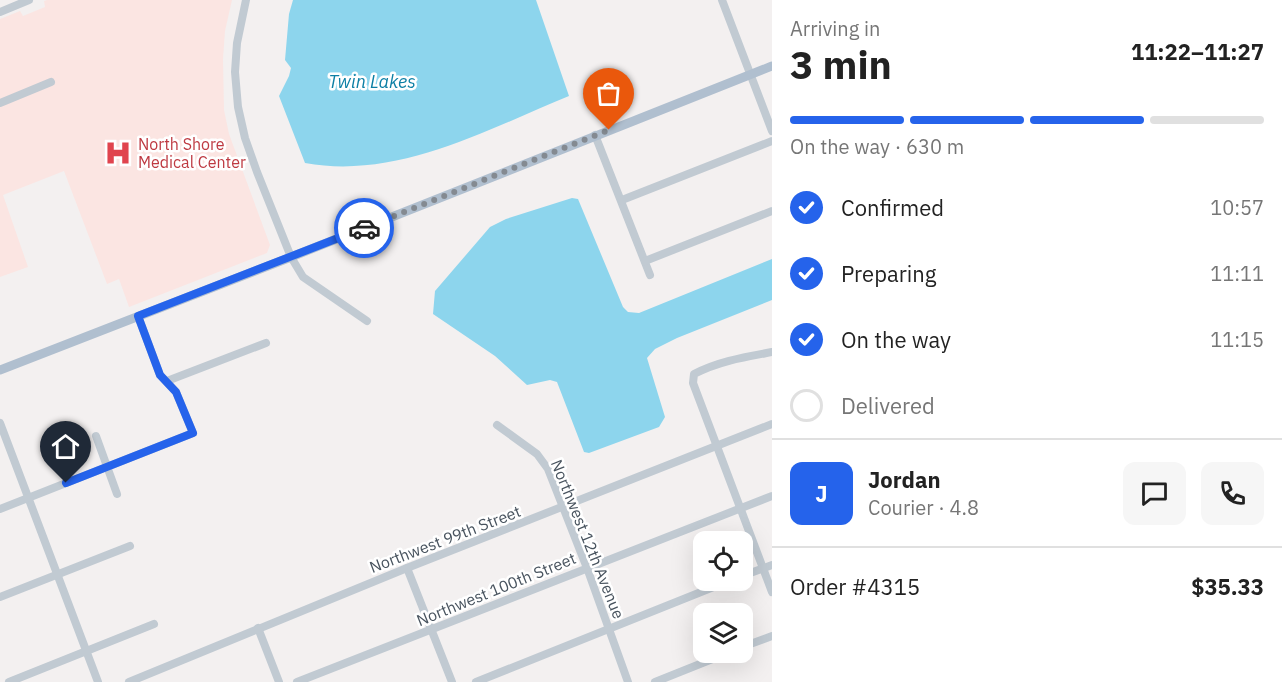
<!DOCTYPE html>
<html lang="en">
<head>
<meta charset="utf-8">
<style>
	body { margin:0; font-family:"IBM Plex Sans",sans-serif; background:#f6f6f6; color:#222; height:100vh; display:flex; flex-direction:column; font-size:22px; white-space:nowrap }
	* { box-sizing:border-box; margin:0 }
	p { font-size:20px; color:#767676 }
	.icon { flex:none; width:33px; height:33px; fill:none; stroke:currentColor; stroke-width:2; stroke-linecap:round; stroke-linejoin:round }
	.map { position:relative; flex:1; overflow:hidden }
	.panel { display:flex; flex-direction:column; background:#fff; width:510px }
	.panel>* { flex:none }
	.fabs { position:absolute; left:693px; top:531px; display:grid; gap:12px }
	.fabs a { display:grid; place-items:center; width:60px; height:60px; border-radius:12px; background:#fff; box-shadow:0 6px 24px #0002; font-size:30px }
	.pin { position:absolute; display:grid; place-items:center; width:51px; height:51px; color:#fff; margin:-62px -26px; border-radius:50% 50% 50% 0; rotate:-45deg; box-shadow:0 0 6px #0007 }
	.pin .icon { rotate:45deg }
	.courier { position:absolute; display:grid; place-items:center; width:60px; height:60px; margin:-30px; border:4px solid #2563eb; border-radius:50%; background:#fff; color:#222; box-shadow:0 2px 8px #0007 }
	.overview em { font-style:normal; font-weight:700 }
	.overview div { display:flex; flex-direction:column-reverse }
	.overview { display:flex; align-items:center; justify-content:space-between; height:102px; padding:0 18px }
	h1 { font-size:39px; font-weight:700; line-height:45px }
	.bar { display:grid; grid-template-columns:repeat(4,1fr); gap:9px 6px; align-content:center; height:72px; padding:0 18px }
	.bar i { height:8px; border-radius:4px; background:#e0e0e0 }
	.bar .selected { background:#2563eb }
	.bar p { grid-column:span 4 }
	.line { display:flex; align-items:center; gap:15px; padding:0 18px; border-top:2px solid #e0e0e0 }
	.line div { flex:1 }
	.round { display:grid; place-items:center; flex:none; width:63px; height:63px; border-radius:12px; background:#f6f6f6 }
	ol { padding:0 18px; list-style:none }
	li { display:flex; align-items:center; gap:18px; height:66px }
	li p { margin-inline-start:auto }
	li .icon { padding:6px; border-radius:50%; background:#2563eb; color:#fff; stroke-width:4 }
	li:last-child { color:#767676 }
	li i { width:33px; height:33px; border:3px solid #e0e0e0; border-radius:50% }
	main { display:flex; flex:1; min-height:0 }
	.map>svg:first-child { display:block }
</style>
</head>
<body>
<main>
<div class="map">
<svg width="772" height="682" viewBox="0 0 772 682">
	<rect width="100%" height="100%" fill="#f3f0f0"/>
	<path fill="#fbe5e2" d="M 47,0 L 232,0 L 225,31 L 223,59 L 224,110 L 229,134 L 270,245 L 267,253 L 129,307 L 119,279 L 107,284 L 64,171 L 3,195 L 28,267 L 0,277 L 0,19 L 20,11 L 23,16 L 45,7 L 44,1 Z"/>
	<g fill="#8dd5ed">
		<path d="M 293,0 L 536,0 L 569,96 C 486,130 397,180 305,163 L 279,96 L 289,76 L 291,68 L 285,60 L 289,14 Z"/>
		<path d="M 572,198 L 578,199 L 623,307 L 628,312 L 639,313 L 772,259 L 772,300 L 677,338 L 655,349 L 647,358 L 665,417 L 659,427 L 589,453 L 584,452 L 557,382 L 550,380 L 527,385 L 495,356 L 433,314 L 435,291 L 490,227 L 506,219 Z"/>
	</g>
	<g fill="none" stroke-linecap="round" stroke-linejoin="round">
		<g stroke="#c1cad2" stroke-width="8">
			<path d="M 246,0 L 237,43 L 235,72 L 238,107 L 245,138 L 257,172 L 291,257 L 303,277 L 367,321"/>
			<path d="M 722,0 L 772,131"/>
			<path d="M 0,12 L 29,0"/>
			<path d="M 0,103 L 51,82"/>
			<path d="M 595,135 L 650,275"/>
			<path d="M 622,200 L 772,141"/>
			<path d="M 645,261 L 772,211"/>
			<path d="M 772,352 C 745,357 719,361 694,374 L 693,383 L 772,592"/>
			<path d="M 167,381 L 266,343"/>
			<path d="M 0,423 L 98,682"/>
			<path d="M 497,425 L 537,454 L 548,469 L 587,568 L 628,682"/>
			<path d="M 96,436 L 117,494"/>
			<path d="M 0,509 L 193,433 L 176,392 L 160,375 L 138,316"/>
			<path d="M 407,568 L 452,682"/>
			<path d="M 742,576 L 772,565"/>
			<path d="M 0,597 L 130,546"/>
			<path d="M 258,628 L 279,682"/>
			<path d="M 742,647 L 772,636"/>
			<path d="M 9,682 L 154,624"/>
			<path d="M 129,682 L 407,568 L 772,424"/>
			<path d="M 297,682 L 772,496"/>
			<path d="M 476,682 L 731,580"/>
			<path d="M 655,682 L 730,652"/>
		</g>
		<path stroke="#b0bfcf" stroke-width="9" d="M 0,370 L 291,257 L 772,66"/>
	</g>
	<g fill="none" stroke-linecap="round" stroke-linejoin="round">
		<path stroke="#848a91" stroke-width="6" stroke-dasharray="0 10.8" d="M 364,228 L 609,130"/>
		<path stroke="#2563eb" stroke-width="8" d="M 66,483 L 193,433 L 176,392 L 160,375 L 138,316 L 364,228"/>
	</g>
	<defs>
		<symbol id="hospital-bare" viewBox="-9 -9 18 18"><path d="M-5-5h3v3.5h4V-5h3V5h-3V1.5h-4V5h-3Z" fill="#e0444e" stroke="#fff" stroke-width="2.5" paint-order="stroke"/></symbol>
	</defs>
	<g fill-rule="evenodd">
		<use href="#hospital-bare" x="99" y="134" width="38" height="38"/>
	</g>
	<g text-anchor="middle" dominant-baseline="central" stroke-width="5" stroke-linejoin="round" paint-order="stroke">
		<g font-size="16" fill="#be3a42" stroke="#fff" text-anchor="start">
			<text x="138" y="144">North Shore<tspan x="138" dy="18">Medical Center</tspan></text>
		</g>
		<g font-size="16" fill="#48535e" stroke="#fff">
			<text transform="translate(445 539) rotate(-21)">Northwest 99th Street</text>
			<text transform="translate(588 539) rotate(68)">Northwest 12th Avenue</text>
			<text transform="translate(496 589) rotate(-22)">Northwest 100th Street</text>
		</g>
		<g font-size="18" font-style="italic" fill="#0c7fa5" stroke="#fff">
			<text x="372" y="81">Twin Lakes</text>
		</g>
	</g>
</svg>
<div class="fabs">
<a><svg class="icon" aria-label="locate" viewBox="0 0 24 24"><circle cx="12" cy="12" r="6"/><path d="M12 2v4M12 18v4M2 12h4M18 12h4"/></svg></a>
<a><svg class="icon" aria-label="layers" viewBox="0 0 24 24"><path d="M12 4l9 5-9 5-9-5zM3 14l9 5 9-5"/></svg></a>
</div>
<div class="pin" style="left:609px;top:130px;background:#ea580c"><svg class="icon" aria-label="bag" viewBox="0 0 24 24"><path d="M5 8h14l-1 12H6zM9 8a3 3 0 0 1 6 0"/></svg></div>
<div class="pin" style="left:66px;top:483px;background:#1f2937"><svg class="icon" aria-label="home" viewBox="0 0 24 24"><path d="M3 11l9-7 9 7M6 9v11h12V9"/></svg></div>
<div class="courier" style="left:364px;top:228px"><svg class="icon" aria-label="car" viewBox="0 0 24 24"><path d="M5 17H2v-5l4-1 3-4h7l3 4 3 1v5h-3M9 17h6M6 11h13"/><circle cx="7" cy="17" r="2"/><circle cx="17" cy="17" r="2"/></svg></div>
</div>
<section class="panel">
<div class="overview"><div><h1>3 min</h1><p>Arriving in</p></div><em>11:22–11:27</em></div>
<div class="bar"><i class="selected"></i><i class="selected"></i><i class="selected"></i><i></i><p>On the way · 630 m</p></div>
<ol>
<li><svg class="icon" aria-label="check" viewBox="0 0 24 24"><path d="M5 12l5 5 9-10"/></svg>Confirmed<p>10:57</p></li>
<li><svg class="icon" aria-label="check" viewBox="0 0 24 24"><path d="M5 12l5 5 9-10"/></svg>Preparing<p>11:11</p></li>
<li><svg class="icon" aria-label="check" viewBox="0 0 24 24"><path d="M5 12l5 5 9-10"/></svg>On the way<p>11:15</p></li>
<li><i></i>Delivered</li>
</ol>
<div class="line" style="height:108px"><b class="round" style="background:#2563eb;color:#fff">J</b><div><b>Jordan</b><p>Courier · 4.8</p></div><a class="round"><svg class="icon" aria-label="chat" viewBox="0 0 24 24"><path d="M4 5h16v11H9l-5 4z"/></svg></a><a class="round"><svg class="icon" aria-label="phone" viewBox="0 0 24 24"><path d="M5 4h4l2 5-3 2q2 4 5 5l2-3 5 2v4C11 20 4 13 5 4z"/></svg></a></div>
<div class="line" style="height:78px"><div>Order #4315</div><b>$35.33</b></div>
</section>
</main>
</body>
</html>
